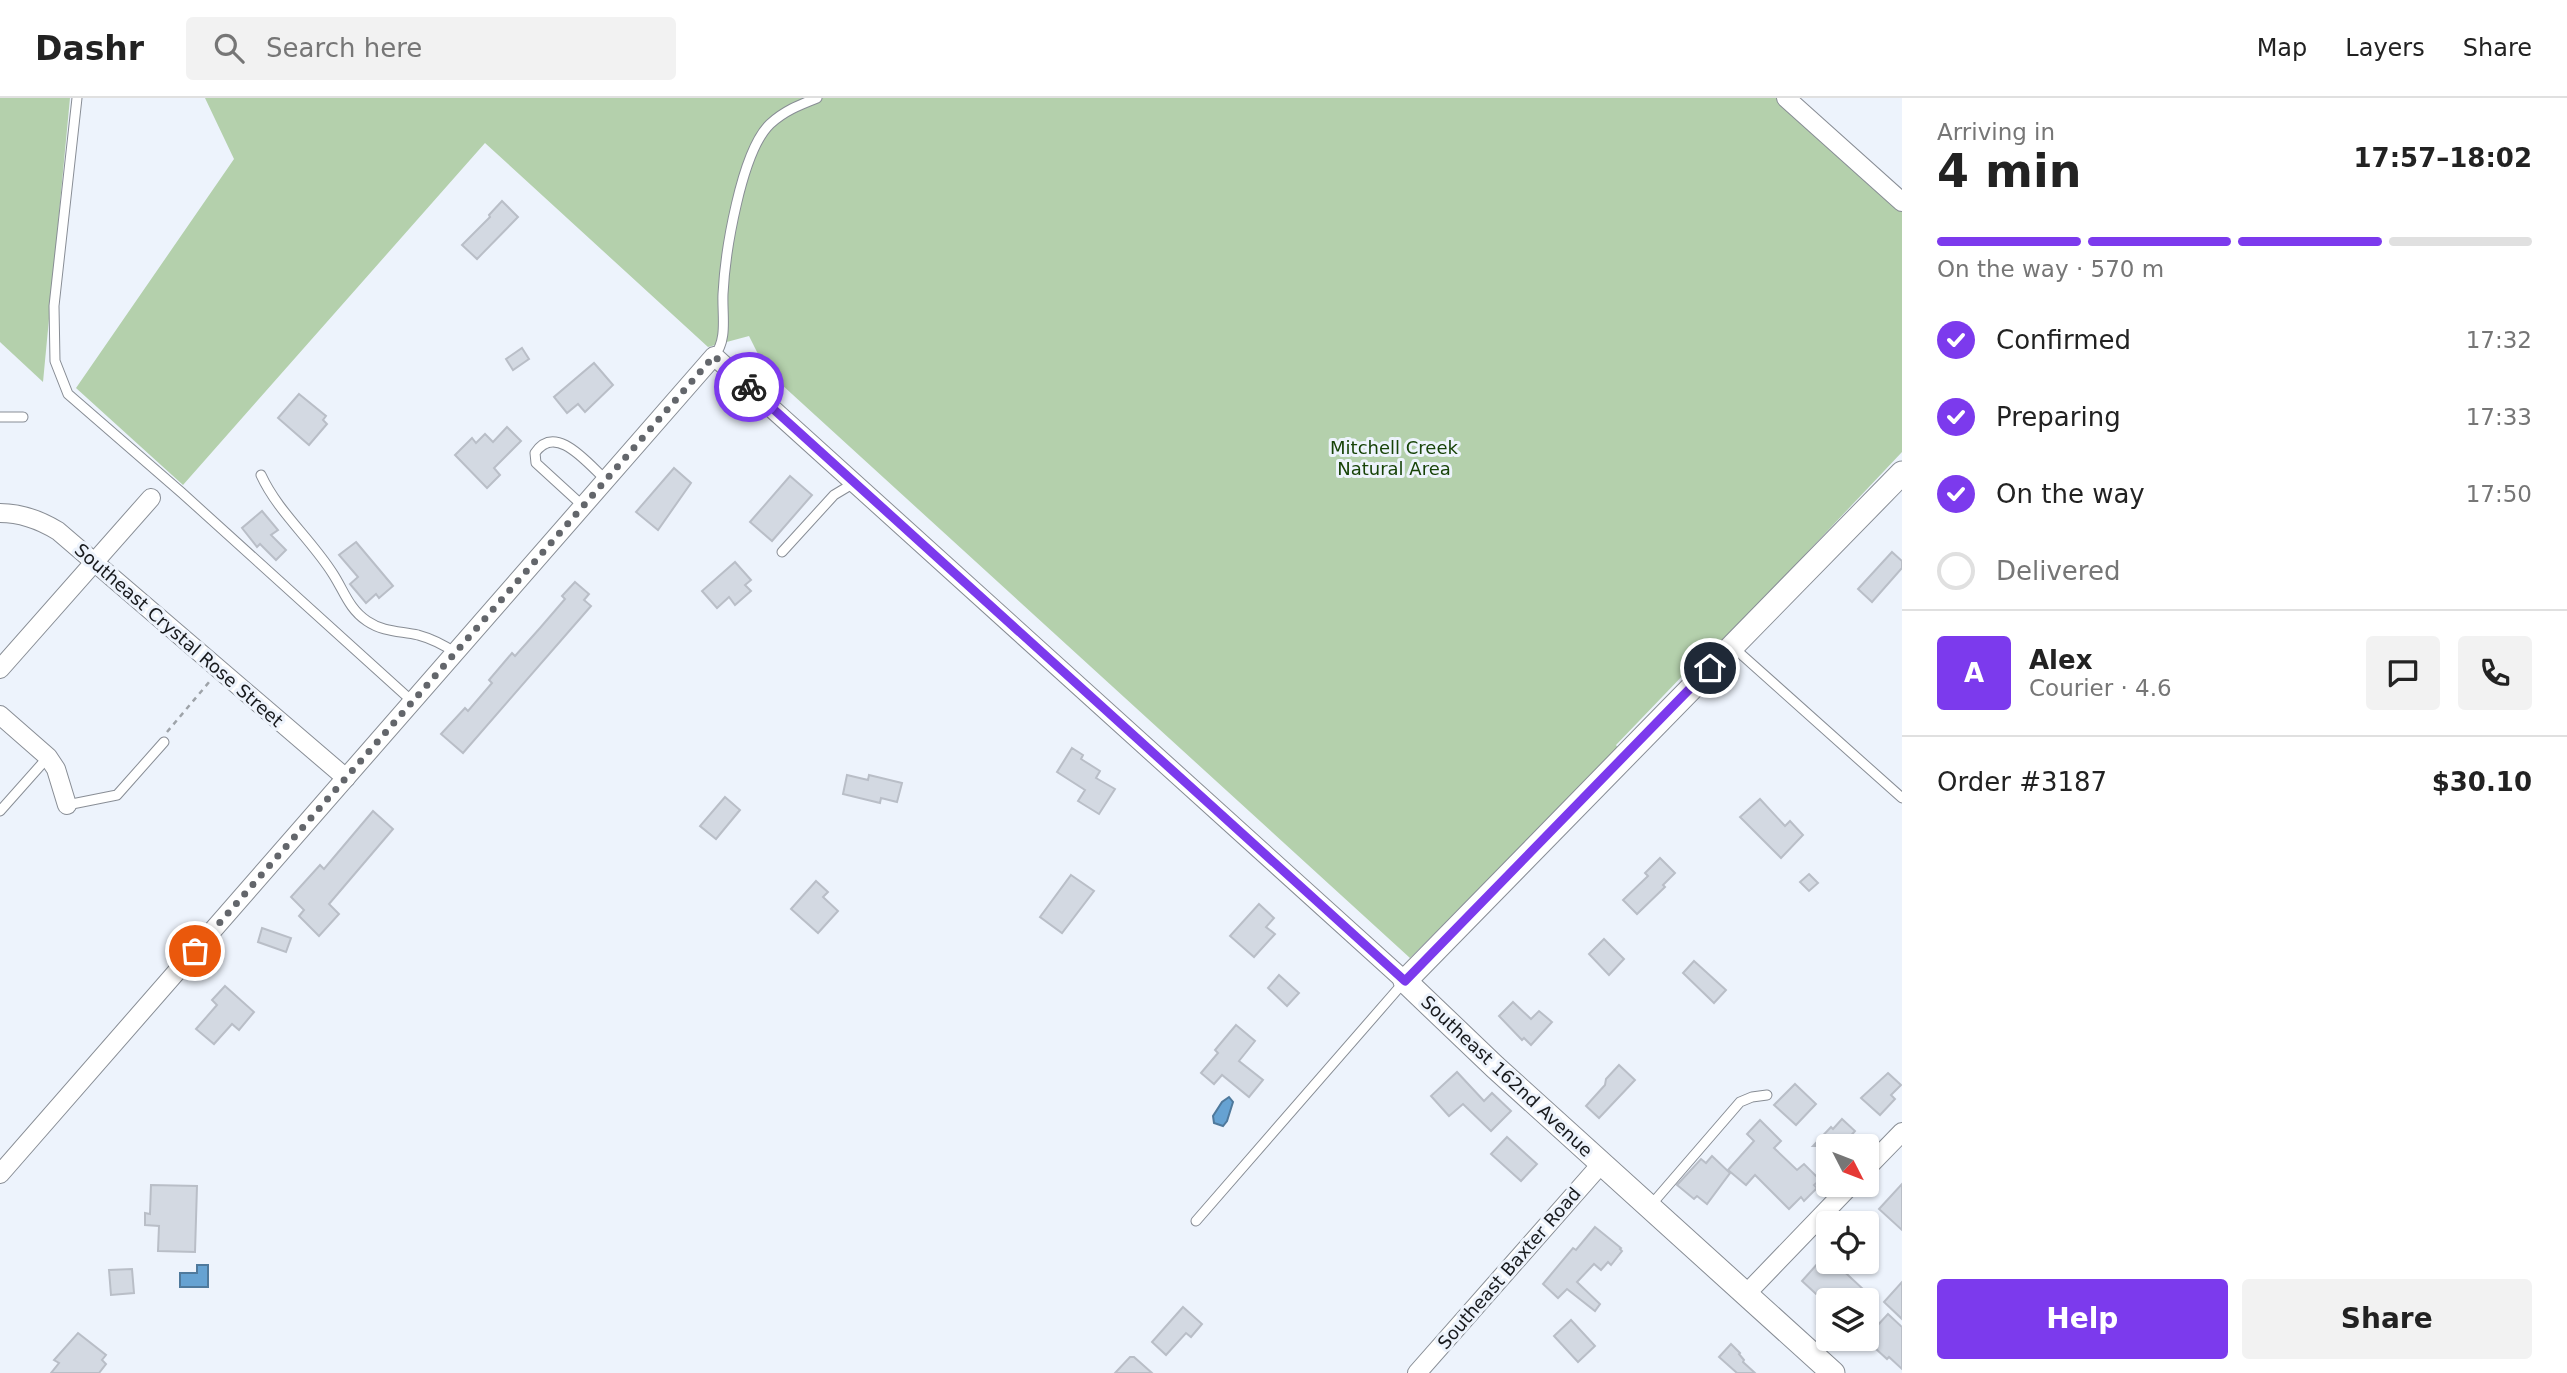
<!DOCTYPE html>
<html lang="en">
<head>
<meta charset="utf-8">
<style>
	body { margin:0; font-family:"DejaVu Sans",sans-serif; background:#f2f2f2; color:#222; height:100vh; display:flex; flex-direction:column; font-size:26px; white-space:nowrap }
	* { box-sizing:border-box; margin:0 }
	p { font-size:23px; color:#767676 }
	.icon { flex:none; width:38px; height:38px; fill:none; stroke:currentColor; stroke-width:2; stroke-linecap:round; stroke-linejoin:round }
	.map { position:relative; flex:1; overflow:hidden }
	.side { display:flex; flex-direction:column; background:#fff; width:665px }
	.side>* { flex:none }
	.needle { width:46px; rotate:132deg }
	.buttons { position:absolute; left:1816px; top:1036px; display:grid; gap:14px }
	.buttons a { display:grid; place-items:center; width:63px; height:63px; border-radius:7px; background:#fff; box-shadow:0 2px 5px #0004; font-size:35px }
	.pin { position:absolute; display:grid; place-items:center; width:60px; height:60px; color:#fff; margin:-30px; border:4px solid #fff; border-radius:50%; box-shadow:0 2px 7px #0007 }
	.courier { position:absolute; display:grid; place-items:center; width:70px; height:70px; margin:-35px; border:5px solid #7c3aed; border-radius:50%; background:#fff; color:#222; box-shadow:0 2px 9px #0007 }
	.summary em { font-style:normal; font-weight:700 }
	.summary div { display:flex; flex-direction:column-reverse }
	.summary { display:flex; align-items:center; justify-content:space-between; height:119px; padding:0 35px }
	h1 { font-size:46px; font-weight:700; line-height:52px }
	.bar { display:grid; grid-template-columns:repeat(4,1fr); gap:10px 7px; align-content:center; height:84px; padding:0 35px }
	.bar i { height:9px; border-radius:5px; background:#e0e0e0 }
	.bar .on { background:#7c3aed }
	.bar p { grid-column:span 4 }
	.line { display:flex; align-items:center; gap:18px; padding:0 35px; border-top:2px solid #e0e0e0 }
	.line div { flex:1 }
	.round { display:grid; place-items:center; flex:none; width:74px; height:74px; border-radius:7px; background:#f2f2f2 }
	ol { padding:0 35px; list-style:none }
	li { display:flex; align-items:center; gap:21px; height:77px }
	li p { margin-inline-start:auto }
	li .icon { padding:7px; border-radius:50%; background:#7c3aed; color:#fff; stroke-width:4 }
	li:last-child { color:#767676 }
	li i { width:38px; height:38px; border:4px solid #e0e0e0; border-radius:50% }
	.action { display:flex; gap:14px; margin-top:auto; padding:14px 35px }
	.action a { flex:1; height:80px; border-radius:7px; background:#7c3aed; color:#fff; font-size:28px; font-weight:700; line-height:80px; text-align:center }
	.action a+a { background:#f2f2f2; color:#222 }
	header { display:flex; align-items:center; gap:42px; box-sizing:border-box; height:98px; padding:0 35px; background:#fff; border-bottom:2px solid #e0e0e0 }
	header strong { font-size:33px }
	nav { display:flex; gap:38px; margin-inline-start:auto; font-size:24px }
	.search { width:490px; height:63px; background:#f2f2f2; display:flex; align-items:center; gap:18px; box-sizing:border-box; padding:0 24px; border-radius:7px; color:#767676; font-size:26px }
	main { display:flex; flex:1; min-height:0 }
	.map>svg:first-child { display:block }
</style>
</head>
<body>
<header>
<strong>Dashr</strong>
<div class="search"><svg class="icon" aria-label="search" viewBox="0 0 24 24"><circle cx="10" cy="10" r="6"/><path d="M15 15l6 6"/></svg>Search here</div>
<nav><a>Map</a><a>Layers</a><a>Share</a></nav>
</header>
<main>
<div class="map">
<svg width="1902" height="1275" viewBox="0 0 1902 1275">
	<rect width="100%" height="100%" fill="#edf3fc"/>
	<g fill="#b4d0ac">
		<path d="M 0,0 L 70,0 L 43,284 L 0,244 Z"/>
		<path d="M 205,0 L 1777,0 L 1902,114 L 1902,354 L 1716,551 L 1711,548 L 1616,647 L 1618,650 L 1410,860 L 781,286 L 762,264 L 749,238 L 708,249 L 485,45 L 183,387 L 76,290 L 234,61 Z"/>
	</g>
	<g fill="#66a2d2" stroke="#4f799c" stroke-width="2">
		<path d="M 1229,999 L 1233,1004 L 1227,1023 L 1223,1028 L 1214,1025 L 1213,1018 L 1222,1004 Z"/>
		<path d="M 197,1167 L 208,1167 L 208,1189 L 180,1189 L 180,1175 L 197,1175 Z"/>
	</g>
	<g fill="#d3d9e2" stroke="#b9bec7" stroke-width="2">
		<path d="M 502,103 L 518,119 L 477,161 L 462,147 L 490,119 L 489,117 Z"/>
		<path d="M 522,250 L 529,261 L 513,272 L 506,261 Z"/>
		<path d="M 594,265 L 613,287 L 585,314 L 578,306 L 567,315 L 554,299 Z"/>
		<path d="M 299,296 L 326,318 L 323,322 L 327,326 L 309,347 L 278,320 Z"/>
		<path d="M 507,329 L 521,343 L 494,370 L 500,377 L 487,390 L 455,357 L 472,340 L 476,345 L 485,336 L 493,344 Z"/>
		<path d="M 674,370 L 691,385 L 658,432 L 636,414 Z"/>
		<path d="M 790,378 L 812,397 L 772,443 L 750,424 Z"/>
		<path d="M 262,413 L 278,432 L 271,437 L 286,452 L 276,462 L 260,446 L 257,449 L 242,430 Z"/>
		<path d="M 356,444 L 393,488 L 379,500 L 376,496 L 366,505 L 350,486 L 358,479 L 339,457 Z"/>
		<path d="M 1892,454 L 1902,463 L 1902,470 L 1872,504 L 1858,491 Z"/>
		<path d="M 735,464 L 751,482 L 745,487 L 751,493 L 735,507 L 729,499 L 717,510 L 702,493 Z"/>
		<path d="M 575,484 L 589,496 L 584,502 L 591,508 L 463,655 L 441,636 L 465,610 L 468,613 L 492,585 L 489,582 L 512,555 L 515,558 L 540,530 L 565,501 L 562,498 Z"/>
		<path d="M 1072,650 L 1083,657 L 1081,661 L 1100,673 L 1096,680 L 1115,691 L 1099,716 L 1078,703 L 1085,692 L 1057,674 Z"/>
		<path d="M 847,677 L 868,682 L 869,677 L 902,685 L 897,704 L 881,700 L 880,705 L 843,696 Z"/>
		<path d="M 725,699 L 740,712 L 716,741 L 700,728 Z"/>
		<path d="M 1760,701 L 1785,728 L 1790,723 L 1803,737 L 1781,760 L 1740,719 Z"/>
		<path d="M 373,713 L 393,731 L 329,806 L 339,816 L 319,838 L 299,818 L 304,812 L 291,799 L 320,767 L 324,771 Z"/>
		<path d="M 1660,760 L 1675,775 L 1663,787 L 1665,789 L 1637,816 L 1623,802 L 1648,778 L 1645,775 Z"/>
		<path d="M 1809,776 L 1818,785 L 1809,793 L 1800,784 Z"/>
		<path d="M 1071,777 L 1094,793 L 1062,835 L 1040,819 Z"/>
		<path d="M 816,783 L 828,794 L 823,799 L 838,813 L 818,835 L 791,811 Z"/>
		<path d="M 1259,806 L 1274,820 L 1266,829 L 1275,836 L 1254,859 L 1230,838 Z"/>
		<path d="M 262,830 L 291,840 L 286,854 L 258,844 Z"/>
		<path d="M 1604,841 L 1624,861 L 1609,877 L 1589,856 Z"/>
		<path d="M 1694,863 L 1726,892 L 1714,905 L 1683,875 Z"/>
		<path d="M 1279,877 L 1299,895 L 1287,908 L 1268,890 Z"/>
		<path d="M 225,888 L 254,914 L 239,932 L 232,926 L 214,946 L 196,931 L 217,907 L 212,902 Z"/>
		<path d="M 1513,904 L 1531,921 L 1539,913 L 1552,924 L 1531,947 L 1524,940 L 1522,942 L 1499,918 Z"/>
		<path d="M 1236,927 L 1255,943 L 1239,963 L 1263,982 L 1249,999 L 1222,977 L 1214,986 L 1201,975 L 1218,955 L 1215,952 Z"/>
		<path d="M 1619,967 L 1635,982 L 1599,1020 L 1586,1008 L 1605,987 L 1606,981 Z"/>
		<path d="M 1457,974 L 1484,1003 L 1492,995 L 1511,1013 L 1491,1033 L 1463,1006 L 1449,1018 L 1431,998 Z"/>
		<path d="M 1888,975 L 1901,987 L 1891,997 L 1895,1001 L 1880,1017 L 1861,1000 Z"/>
		<path d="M 1795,986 L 1816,1006 L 1796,1027 L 1774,1007 Z"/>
		<path d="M 1842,1021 L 1855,1033 L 1842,1048 L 1813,1048 L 1831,1029 L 1833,1031 Z"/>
		<path d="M 1760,1022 L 1781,1043 L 1774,1050 L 1797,1072 L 1804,1066 L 1820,1082 L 1814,1087 L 1817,1090 L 1804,1103 L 1801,1099 L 1789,1111 L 1755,1077 L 1746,1087 L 1728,1072 L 1754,1043 L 1747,1036 Z"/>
		<path d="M 1507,1039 L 1537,1066 L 1521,1083 L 1491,1056 Z"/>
		<path d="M 1712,1058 L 1730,1075 L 1707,1106 L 1697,1098 L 1694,1101 L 1677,1087 L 1701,1061 L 1706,1065 Z"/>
		<path d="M 1902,1086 L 1902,1132 L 1879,1111 Z"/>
		<path d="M 151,1087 L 197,1088 L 195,1154 L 158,1153 L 159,1128 L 145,1127 L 145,1115 L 150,1116 Z"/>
		<path d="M 1595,1129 L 1621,1150 L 1620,1151 L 1622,1153 L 1611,1167 L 1608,1164 L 1601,1172 L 1594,1166 L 1577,1184 L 1600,1206 L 1595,1213 L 1567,1191 L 1558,1200 L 1543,1186 L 1573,1150 L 1576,1152 Z"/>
		<path d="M 1819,1164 L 1828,1172 L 1835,1165 L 1864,1192 L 1855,1202 L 1829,1202 L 1827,1206 L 1802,1183 Z"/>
		<path d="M 132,1171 L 134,1195 L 111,1197 L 109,1172 Z"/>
		<path d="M 1902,1184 L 1902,1221 L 1884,1204 Z"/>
		<path d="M 1183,1209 L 1202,1226 L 1191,1239 L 1186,1235 L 1166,1257 L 1152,1244 Z"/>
		<path d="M 1888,1216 L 1902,1229 L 1902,1271 L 1889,1259 L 1887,1261 L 1865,1241 Z"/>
		<path d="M 1571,1222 L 1595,1248 L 1578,1264 L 1554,1238 Z"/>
		<path d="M 78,1235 L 106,1257 L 102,1262 L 106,1266 L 99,1275 L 51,1275 L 59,1265 L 54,1262 Z"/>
		<path d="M 1731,1246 L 1740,1255 L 1739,1256 L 1744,1262 L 1743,1264 L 1755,1275 L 1737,1275 L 1719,1259 Z"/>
		<path d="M 1130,1259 L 1134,1259 L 1152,1275 L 1115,1275 Z"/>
	</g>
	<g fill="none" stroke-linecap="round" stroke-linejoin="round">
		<defs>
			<g id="service">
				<path d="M 77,0 L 54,208 L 55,263 L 68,296 L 182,395 L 413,604"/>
				<path d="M 714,258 C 728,242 722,217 723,196 C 725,155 741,54 770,26 C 784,13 799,7 817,0"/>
				<path d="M 0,319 L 23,319"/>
				<path d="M 261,377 C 278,414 311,441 333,476 C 344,493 349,511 367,523 C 383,534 400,533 418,537 C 433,541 444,547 456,555"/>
				<path d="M 583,408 L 536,365 L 535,355 C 556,324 588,366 607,383"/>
				<path d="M 782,454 L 834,397 L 854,385"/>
				<path d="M 1733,549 L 1902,700"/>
				<path d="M 67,707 L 117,697 L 164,644"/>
				<path d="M 0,713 L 48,659"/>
				<path d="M 1651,1107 L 1740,1004 L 1752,999 L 1767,997"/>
				<path d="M 1196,1123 L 1404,884"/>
			</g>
			<g id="minor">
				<path d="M 1786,0 L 1902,104"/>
				<path d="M 0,415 C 21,415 40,422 58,433 L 346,680"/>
				<path d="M 0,571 L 151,400"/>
				<path d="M 0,617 L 48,659 L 56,671 L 67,707"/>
				<path d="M 1867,1070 L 1902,1034"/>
				<path d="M 0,1076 L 714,258 L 1405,883"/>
				<path d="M 1747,1195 L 1851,1087"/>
				<path d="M 1417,1275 L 1602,1065"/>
			</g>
			<path id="tertiary" d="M 1833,1275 L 1495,969 L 1405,883 L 1902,375"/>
		</defs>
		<use href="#service" stroke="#888d95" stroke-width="11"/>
		<use href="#minor" stroke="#888d95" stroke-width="20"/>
		<use href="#tertiary" stroke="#888d95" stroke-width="25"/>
		<path stroke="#9ea3a9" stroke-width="2.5" stroke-dasharray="5 5" stroke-linecap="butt" d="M 167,634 L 210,583"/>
		<use href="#service" stroke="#fff" stroke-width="9"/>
		<use href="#minor" stroke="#fff" stroke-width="18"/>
		<use href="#tertiary" stroke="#fff" stroke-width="23"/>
	</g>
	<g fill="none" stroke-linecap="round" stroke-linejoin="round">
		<path stroke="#63666b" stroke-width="7" stroke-dasharray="0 12.6" d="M 195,853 L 714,258 L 749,289"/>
		<path stroke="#7c3aed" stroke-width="9" d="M 749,289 L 1405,883 L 1710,570"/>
	</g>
	<g text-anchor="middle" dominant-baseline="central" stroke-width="6" stroke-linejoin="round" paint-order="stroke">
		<g font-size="18" fill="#174307" stroke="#edf3fc">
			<text x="1394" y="349">Mitchell Creek<tspan x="1394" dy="21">Natural Area</tspan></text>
		</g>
		<g font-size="18" fill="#181a1d" stroke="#edf3fc">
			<text transform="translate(179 537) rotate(41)">Southeast Crystal Rose Street</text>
			<text transform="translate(1507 978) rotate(43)">Southeast 162nd Avenue</text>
			<text transform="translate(1509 1170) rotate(-49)">Southeast Baxter Road</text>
		</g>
	</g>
</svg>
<div class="buttons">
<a><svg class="needle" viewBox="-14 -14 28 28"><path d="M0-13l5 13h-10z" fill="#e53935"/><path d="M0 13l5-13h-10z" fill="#767676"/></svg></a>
<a><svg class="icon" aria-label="locate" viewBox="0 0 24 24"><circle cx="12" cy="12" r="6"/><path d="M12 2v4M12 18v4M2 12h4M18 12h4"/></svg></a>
<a><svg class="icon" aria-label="layers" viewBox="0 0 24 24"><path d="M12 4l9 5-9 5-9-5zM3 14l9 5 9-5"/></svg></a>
</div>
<div class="pin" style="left:195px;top:853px;background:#ea580c"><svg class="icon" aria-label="bag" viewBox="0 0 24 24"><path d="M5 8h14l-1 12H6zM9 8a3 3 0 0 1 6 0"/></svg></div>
<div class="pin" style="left:1710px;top:570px;background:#1f2937"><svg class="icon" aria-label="home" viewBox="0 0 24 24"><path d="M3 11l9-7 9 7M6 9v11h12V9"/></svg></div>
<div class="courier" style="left:749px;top:289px"><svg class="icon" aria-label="bike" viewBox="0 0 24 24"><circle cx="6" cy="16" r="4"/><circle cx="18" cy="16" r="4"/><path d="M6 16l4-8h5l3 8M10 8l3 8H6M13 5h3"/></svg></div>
</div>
<section class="side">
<div class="summary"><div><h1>4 min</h1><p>Arriving in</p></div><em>17:57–18:02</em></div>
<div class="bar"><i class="on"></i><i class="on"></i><i class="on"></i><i></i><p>On the way · 570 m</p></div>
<ol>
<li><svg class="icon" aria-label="check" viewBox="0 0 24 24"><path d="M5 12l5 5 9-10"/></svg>Confirmed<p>17:32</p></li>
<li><svg class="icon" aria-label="check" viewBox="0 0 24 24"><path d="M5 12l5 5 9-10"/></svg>Preparing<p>17:33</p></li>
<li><svg class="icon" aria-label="check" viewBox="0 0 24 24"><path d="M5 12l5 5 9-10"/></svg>On the way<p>17:50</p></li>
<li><i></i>Delivered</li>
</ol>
<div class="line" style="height:126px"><b class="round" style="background:#7c3aed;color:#fff">A</b><div><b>Alex</b><p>Courier · 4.6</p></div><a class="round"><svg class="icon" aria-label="chat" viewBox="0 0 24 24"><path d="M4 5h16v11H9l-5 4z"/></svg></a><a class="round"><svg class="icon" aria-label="phone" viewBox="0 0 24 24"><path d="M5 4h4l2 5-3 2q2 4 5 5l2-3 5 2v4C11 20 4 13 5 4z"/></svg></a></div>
<div class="line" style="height:91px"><div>Order #3187</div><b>$30.10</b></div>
<div class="action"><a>Help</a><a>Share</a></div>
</section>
</main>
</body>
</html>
